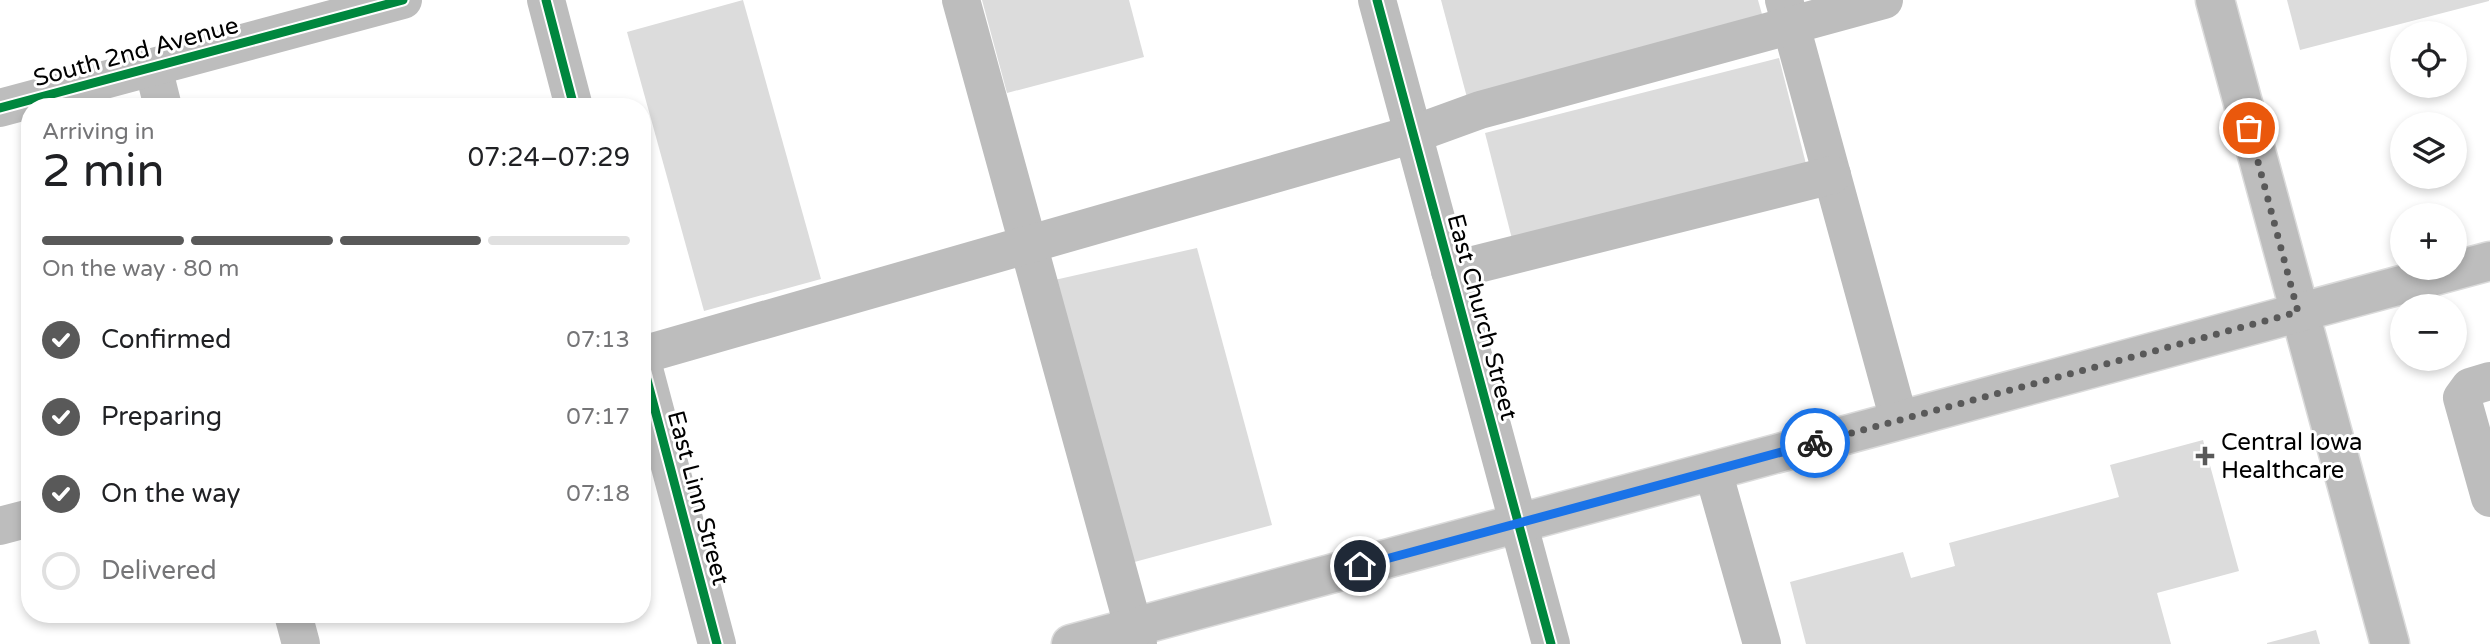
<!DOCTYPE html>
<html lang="en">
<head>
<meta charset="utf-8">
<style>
	body { margin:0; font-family:"Varela Round",sans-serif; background:#f6f6f6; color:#202124; height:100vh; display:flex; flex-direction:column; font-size:26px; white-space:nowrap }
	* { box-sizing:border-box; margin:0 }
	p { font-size:23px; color:#757577 }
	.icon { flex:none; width:38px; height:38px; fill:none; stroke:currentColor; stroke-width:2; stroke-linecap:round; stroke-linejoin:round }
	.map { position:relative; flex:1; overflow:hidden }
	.details { position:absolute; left:21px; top:98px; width:630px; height:525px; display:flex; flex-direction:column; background:#fff; border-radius:28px; box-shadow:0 4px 10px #0003 }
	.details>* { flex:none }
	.controls { position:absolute; left:2390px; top:21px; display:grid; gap:14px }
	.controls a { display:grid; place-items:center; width:77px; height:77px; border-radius:50%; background:#fff; box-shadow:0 4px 10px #0003; font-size:35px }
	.pin { position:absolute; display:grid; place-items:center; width:60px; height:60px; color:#fff; margin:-30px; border:4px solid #fff; border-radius:50%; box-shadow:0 2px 7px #0007 }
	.courier { position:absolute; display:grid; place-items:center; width:70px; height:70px; margin:-35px; border:5px solid #1a73e8; border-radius:50%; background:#fff; color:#222; box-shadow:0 2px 9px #0007 }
	.head em { font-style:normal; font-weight:600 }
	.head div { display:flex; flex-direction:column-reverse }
	.head { display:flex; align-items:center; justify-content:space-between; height:119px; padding:0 21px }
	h1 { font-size:46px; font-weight:600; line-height:52px }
	.bar { display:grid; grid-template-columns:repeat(4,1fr); gap:10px 7px; align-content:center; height:84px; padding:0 21px }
	.bar i { height:9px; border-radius:5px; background:#e0e0e0 }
	.bar .active { background:#595959 }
	.bar p { grid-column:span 4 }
	ol { padding:0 21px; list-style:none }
	li { display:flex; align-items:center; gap:21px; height:77px }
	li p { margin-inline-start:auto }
	li .icon { padding:7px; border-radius:50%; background:#595959; color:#fff; stroke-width:4 }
	li:last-child { color:#757577 }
	li i { width:38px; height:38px; border:4px solid #e0e0e0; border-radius:50% }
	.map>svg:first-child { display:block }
</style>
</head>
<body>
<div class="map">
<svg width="2490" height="644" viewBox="0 0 2490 644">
	<rect width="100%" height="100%" fill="#fff"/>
	<g fill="#dcdcdc">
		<path d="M 743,0 L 821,279 L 704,311 L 627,32 Z"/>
		<path d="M 982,0 L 1129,0 L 1144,57 L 1007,93 Z"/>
		<path d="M 1441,0 L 1758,0 L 1765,25 L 1469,105 Z"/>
		<path d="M 2287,0 L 2489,0 L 2489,1 L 2300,50 Z"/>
		<path d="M 1779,58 L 1806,164 L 1512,239 L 1485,133 Z"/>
		<path d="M 1197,248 L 1272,525 L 1127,564 L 1050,281 Z"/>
		<path d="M 2203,440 L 2239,571 L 2157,593 L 2171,644 L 1806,644 L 1790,582 L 1903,552 L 1911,578 L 1955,566 L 1949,543 L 2119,497 L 2110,465 Z"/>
		<path d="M 2316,630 L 2320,644 L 2267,644 L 2267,643 Z"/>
	</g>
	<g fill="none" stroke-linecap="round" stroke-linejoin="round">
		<defs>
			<g id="major">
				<path d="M 2215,0 L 2390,644"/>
				<path d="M 1071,644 L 2490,261"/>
			</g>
		</defs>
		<use href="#major" stroke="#dbdbdb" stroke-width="41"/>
		<g stroke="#bdbdbd" stroke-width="38">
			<path d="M 546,0 L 574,107"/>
			<path d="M 961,0 L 1138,644"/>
			<path d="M 1377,0 L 1551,644"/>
			<path d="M 1784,0 L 1899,420"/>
			<path d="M 153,67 L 163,107"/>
			<path d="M 0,108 L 403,0"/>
			<path d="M 1450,271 L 1832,175"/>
			<path d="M 642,355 L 1414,134 L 1480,110 L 1884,0"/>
			<path d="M 642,361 L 717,644"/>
			<path d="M 2490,381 L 2470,387 L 2462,398 L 2490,498"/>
			<path d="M 1713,471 L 1762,644"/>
			<path d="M 0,526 L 30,518"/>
			<path d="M 293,614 L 301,644"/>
		</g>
		<use href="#major" stroke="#bdbdbd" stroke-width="38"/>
		<defs>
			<g id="cycleway">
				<path d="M 546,0 L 574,107"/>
				<path d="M 1377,0 L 1551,644"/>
				<path d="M 0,108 L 403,0"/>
				<path d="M 642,361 L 717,644"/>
			</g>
		</defs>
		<use href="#cycleway" stroke="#fff" stroke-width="13"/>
		<use href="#cycleway" stroke="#00873e" stroke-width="9"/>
	</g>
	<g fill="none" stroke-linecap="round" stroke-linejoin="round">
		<path stroke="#595959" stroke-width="7" stroke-dasharray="0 12.6" d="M 1815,443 L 2298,312 L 2249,128"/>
		<path stroke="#1a73e8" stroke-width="9" d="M 1360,566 L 1815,443"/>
	</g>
	<path fill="#595959" stroke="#fff" stroke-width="2.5" d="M2201.5 445.5h7v7h7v7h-7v7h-7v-7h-7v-7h7z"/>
	<g text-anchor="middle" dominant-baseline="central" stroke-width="6" stroke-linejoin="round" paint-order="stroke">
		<g font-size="24" fill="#000" stroke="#fff">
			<text transform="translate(136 52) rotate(-15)">South 2nd Avenue</text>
			<text transform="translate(1482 317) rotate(75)">East Church Street</text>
			<text transform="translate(698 498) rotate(75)">East Linn Street</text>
		</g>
		<g font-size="24" fill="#000" stroke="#fff" text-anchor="start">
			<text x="2221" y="442">Central Iowa<tspan x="2221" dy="28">Healthcare</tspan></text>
		</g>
	</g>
</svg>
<div class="controls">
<a><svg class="icon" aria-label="locate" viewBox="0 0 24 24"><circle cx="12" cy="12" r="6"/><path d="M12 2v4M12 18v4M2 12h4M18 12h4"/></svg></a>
<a><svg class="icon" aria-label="layers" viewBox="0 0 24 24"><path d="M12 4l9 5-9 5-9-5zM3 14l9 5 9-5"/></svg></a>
<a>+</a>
<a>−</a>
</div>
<div class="pin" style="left:2249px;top:128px;background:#ea580c"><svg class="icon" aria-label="bag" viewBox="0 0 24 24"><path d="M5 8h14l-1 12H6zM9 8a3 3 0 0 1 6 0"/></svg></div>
<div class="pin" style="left:1360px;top:566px;background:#1f2937"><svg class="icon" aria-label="home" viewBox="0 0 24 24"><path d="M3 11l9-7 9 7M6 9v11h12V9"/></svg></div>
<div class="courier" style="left:1815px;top:443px"><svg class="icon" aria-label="bike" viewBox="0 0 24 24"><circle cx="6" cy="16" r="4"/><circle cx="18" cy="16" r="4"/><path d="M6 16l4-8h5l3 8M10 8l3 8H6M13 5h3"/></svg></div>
<section class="details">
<div class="head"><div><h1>2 min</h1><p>Arriving in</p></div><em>07:24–07:29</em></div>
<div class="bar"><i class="active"></i><i class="active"></i><i class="active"></i><i></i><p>On the way · 80 m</p></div>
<ol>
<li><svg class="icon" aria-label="check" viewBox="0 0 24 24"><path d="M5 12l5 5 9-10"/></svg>Confirmed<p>07:13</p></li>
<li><svg class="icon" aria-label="check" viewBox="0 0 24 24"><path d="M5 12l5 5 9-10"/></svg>Preparing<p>07:17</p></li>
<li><svg class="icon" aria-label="check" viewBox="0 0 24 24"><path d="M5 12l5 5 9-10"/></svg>On the way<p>07:18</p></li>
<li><i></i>Delivered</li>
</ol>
</section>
</div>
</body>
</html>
